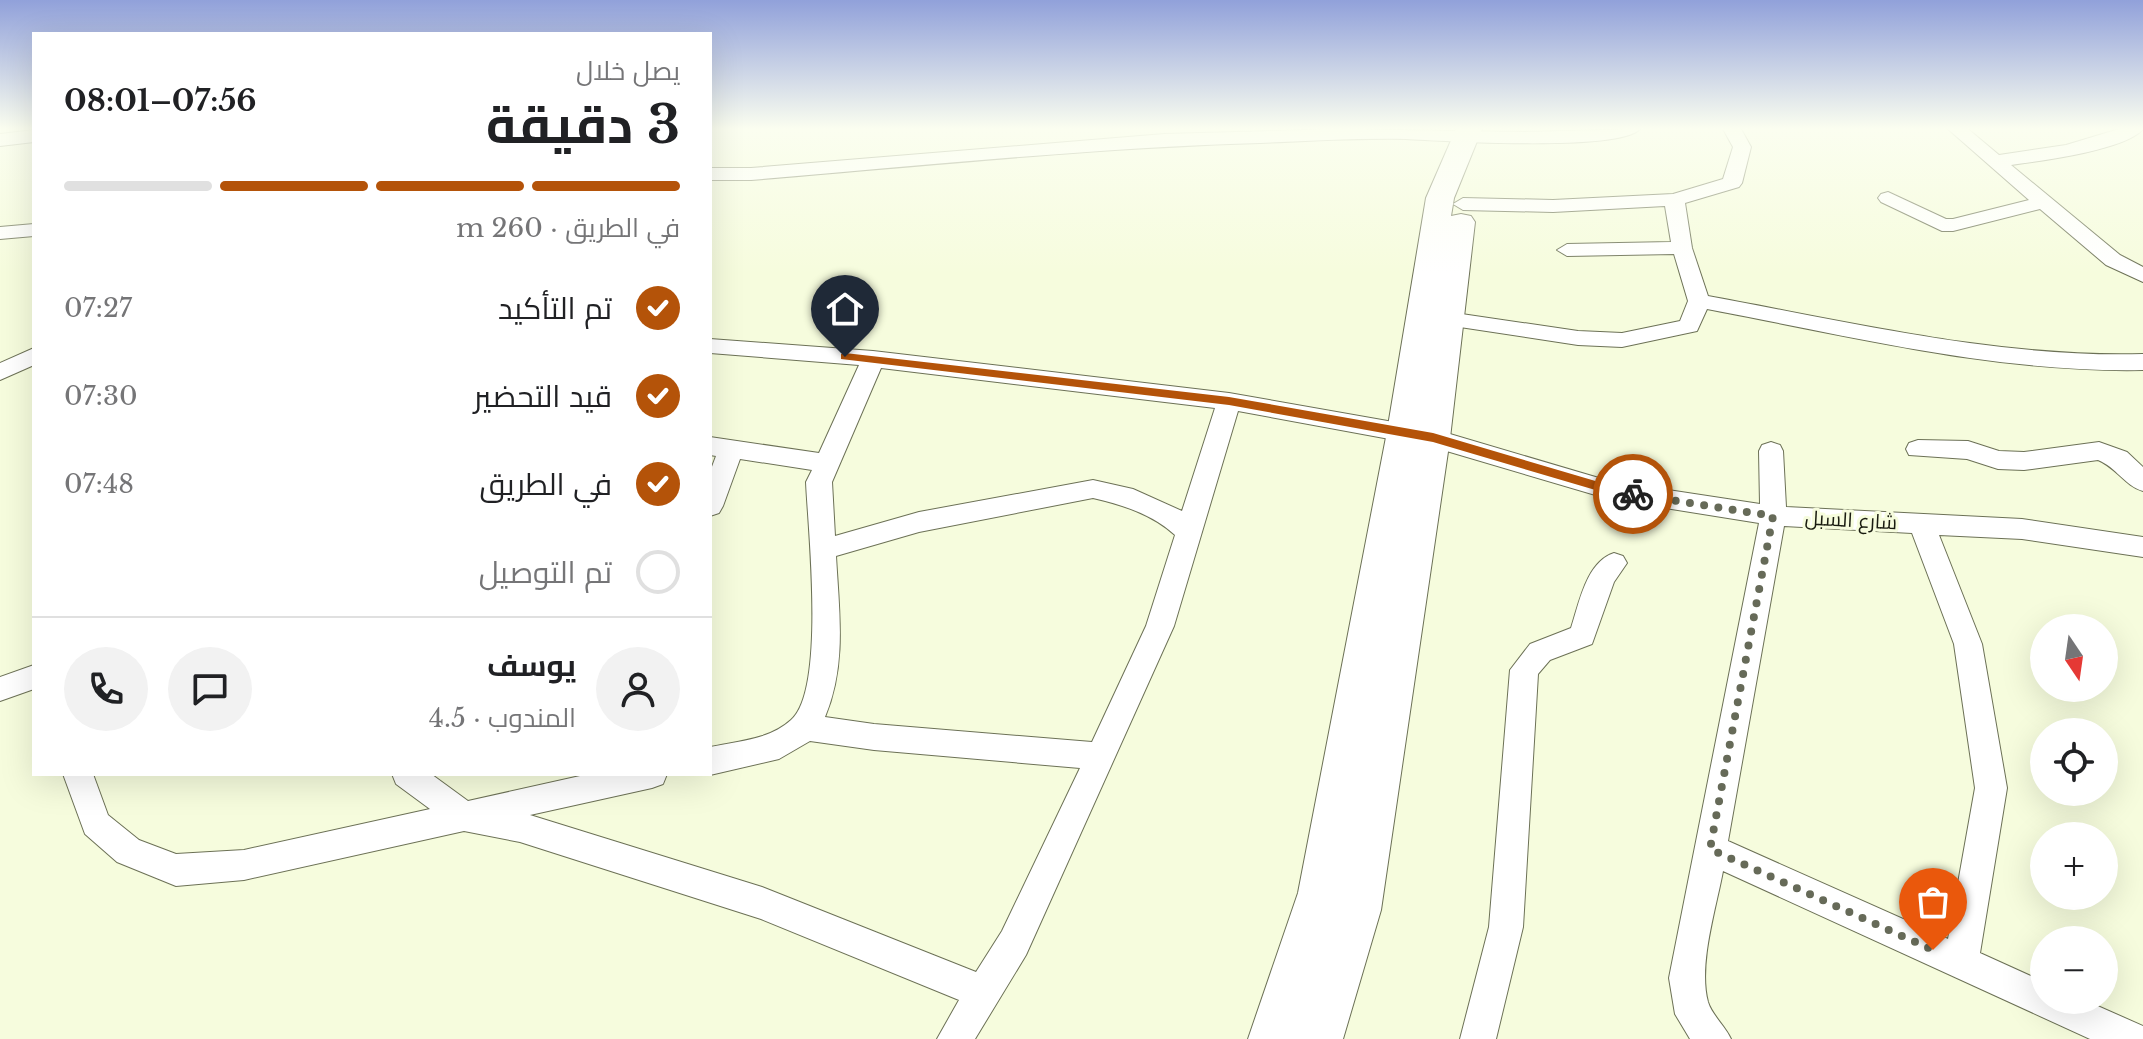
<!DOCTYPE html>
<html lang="ar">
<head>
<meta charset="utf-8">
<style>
	body { margin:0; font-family:"Libre Baskerville",Cairo,serif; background:#f2f2f2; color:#202124; direction:rtl; height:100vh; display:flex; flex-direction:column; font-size:30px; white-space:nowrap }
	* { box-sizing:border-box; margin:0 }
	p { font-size:26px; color:#757577 }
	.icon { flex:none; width:44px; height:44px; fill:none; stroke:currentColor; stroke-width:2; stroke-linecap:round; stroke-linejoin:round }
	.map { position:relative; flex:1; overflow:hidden; direction:ltr }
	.sheet { position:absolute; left:32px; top:32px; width:680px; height:744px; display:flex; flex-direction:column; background:#fff; border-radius:0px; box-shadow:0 8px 32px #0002; direction:rtl }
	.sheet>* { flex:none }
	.needle { width:52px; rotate:167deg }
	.controls { position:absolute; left:2030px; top:614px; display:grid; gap:16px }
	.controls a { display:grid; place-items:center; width:88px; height:88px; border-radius:50%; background:#fff; box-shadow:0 8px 32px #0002; font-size:40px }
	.pin { position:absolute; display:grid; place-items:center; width:68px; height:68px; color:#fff; margin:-82px -34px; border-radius:50% 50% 50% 0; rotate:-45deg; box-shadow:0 0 8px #0007 }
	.pin .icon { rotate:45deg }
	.courier { position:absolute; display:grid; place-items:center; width:80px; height:80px; margin:-40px; border:6px solid #b45309; border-radius:50%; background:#fff; color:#222; box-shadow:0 2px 10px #0007 }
	.headline em { font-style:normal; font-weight:700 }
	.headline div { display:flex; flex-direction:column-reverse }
	.headline { display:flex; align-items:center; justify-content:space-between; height:136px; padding:0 32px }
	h1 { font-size:52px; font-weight:700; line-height:60px }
	.bar { display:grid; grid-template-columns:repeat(4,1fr); gap:12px 8px; align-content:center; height:96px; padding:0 32px }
	.bar i { height:10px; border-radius:6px; background:#e0e0e0 }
	.bar .active { background:#b45309 }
	.bar p { grid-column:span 4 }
	.line { display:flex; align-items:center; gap:20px; padding:0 32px; border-top:2px solid #e0e0e0 }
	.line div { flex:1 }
	.round { display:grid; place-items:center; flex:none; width:84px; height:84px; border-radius:42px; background:#f2f2f2 }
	ol { padding:0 32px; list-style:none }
	li { display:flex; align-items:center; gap:24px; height:88px }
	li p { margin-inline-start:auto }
	li .icon { padding:8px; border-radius:50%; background:#b45309; color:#fff; stroke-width:4 }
	li:last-child { color:#757577 }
	li i { width:44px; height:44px; border:4px solid #e0e0e0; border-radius:50% }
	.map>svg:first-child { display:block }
</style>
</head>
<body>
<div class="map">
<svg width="2143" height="1039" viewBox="0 0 2143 1039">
	<rect width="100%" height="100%" fill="#f6fcdd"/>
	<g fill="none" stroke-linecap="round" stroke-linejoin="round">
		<defs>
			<g id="minor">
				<path d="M 1338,129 L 1524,132 L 1640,129 C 1619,152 1444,141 1406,139 C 1357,138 1309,141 1260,143 C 1090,148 921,166 751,180 L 710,180 L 710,168 L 751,168 L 1164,134 Z"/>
				<path d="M 1723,129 L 1741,129 L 1751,147 L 1742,183 L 1739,187 L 1685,203 L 1692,248 L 1708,296 C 1851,322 1997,358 2143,354 L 2143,370 C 1997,373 1850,336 1707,309 L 1697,331 L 1622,347 L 1578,345 L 1440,324 L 1437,319 L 1440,314 L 1448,312 L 1578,331 L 1622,333 L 1680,321 L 1688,301 L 1674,254 L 1567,256 L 1557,250 L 1567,244 L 1671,242 L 1665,206 L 1553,212 L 1463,210 L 1453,204 L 1463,198 L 1553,200 L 1673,194 L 1723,179 L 1733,147 Z"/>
				<path d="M 1948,129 L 1968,129 L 1999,155 L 2066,145 L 2119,129 L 2143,129 C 2126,150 2040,161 2011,165 L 2120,255 L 2143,267 L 2143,282 L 2106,265 L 2040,209 L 1953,231 L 1942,231 L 1881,202 L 1878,198 L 1881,194 L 1888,192 L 1946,219 L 1953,219 L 2029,200 Z"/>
				<path d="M 34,130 L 34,142 L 0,146 L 0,134 Z"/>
				<path d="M 34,224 L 34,236 L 0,239 L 0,227 Z"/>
				<path d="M 710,339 L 873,351 L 1229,393 L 1433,429 L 1609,481 L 1760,504 L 1759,451 L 1762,445 L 1771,442 L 1780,445 L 1783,451 L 1786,507 L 2022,519 L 2143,537 L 2143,557 L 2022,539 L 1939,535 L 1982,644 L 2007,788 L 1980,953 L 2044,982 L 2044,1000 L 2084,1000 L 2143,1026 L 2143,1039 L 2090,1039 L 1723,871 C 1716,909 1698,965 1708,1002 C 1712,1015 1725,1026 1731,1039 L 1690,1039 L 1675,1014 L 1669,978 L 1759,523 L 1609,499 L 1433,447 L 1238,411 L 1174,626 L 1026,955 L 975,1039 L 937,1039 L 959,1000 L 761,919 L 520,842 L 464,831 L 244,880 L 176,886 L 117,862 L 85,834 L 63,774 L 93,774 L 108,815 L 139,840 L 176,854 L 244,850 L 430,809 L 396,784 L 392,774 L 431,774 L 468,801 L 589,774 L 667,774 L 663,784 L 652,788 L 530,815 L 762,887 L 976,972 L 1002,931 L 1080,768 L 874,750 L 810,741 L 779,759 L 710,775 L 708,774 L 710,747 C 738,741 769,740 791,720 C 826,690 808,529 806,482 L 812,470 L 740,459 L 723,506 L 719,513 L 710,516 L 710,472 L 716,456 L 710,455 L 710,437 L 819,453 L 859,365 L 710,353 ZM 881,368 L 1215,408 L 1182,511 L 1133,489 L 1093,480 L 919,512 L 835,536 L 832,482 ZM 1093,498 C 1123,505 1152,514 1175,535 L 1146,626 L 1092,742 L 874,724 L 825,717 C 847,665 839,611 836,556 L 919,532 ZM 1784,526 L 1912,533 L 1954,644 L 1975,788 L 1948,939 L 1728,841 Z"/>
				<path d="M 34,348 L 34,365 L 0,380 L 0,363 Z"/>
				<path d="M 1918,440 L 1968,441 L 1999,451 L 2024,452 L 2099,442 L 2127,452 L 2143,467 L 2143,491 C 2125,486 2116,467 2098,460 L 2024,470 L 1998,469 L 1967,459 L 1909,455 L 1906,449 L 1909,443 Z"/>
				<path d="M 1614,553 L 1623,556 L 1627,563 L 1614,582 L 1592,644 L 1550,660 L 1538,674 L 1523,927 L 1496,1039 L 1460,1039 L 1489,927 L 1510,670 L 1530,644 L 1571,628 C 1579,604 1586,562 1614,553 Z"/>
				<path d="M 34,665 L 34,689 L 0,701 L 0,677 Z"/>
			</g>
			<path id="secondary" d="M 1456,129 L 1482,129 L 1454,198 L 1451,216 L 1461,214 L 1471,216 L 1475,222 L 1450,438 L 1381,910 L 1343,1039 L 1248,1039 L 1298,893 L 1387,432 L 1426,198 Z"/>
		</defs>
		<use href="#minor" stroke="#6c7156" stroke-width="2"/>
		<use href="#secondary" stroke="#6c7156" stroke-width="2"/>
		<use href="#minor" fill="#fff" fill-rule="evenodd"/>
		<use href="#secondary" fill="#fff" fill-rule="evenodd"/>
	</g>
	<linearGradient id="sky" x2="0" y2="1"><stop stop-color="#91a1da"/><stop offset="0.47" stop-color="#fbfef0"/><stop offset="1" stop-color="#fbfef0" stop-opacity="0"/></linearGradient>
	<rect width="2143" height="274" fill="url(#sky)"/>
	<path fill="#b45309" d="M 845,353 L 1229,397 L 1433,433 L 1609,485 L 1633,489 L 1640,494 L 1633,498 L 1609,494 L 1433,442 L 1229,405 L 841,359 L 841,354 Z"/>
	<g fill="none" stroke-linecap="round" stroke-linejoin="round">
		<path stroke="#666a58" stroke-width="8" stroke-dasharray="0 14.4" d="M 1633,494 L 1773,516 L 1710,849 L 1933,950"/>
	</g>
	<g text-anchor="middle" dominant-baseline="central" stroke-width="6" stroke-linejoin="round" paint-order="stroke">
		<g font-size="20" fill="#191b10" stroke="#f6fcdd">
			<text transform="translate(1851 520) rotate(3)">شارع السبل</text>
		</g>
	</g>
</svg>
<div class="controls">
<a><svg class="needle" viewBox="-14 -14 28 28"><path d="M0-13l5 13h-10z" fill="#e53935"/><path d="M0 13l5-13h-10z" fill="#757577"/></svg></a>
<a><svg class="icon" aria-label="locate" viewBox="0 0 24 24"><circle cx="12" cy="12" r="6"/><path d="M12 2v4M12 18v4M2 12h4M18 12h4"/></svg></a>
<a>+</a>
<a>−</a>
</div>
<div class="pin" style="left:1933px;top:950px;background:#ea580c"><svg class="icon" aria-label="bag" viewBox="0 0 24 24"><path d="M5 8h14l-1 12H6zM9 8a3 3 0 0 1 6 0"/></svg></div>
<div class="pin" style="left:845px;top:357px;background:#1f2937"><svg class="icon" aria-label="home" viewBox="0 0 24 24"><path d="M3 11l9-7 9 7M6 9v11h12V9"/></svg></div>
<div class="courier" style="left:1633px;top:494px"><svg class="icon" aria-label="bike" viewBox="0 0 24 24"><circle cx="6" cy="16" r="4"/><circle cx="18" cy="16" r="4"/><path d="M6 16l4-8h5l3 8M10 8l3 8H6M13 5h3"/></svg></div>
<section class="sheet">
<div class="headline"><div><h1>3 دقيقة</h1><p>يصل خلال</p></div><em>07:56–08:01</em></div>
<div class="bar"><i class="active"></i><i class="active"></i><i class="active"></i><i></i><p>في الطريق · 260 m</p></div>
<ol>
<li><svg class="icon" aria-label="check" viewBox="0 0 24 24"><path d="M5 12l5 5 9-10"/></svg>تم التأكيد<p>07:27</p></li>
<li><svg class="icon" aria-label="check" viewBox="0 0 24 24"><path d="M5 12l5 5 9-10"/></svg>قيد التحضير<p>07:30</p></li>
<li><svg class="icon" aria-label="check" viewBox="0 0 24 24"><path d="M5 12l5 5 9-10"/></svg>في الطريق<p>07:48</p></li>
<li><i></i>تم التوصيل</li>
</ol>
<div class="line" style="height:144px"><a class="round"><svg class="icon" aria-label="person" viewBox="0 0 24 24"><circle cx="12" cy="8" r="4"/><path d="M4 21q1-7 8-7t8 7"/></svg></a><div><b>يوسف</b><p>المندوب · 4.5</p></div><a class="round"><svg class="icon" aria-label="chat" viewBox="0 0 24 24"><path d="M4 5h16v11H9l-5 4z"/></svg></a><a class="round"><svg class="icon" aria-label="phone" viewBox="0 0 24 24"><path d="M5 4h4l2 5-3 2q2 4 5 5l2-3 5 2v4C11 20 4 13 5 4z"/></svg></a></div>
</section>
</div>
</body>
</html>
